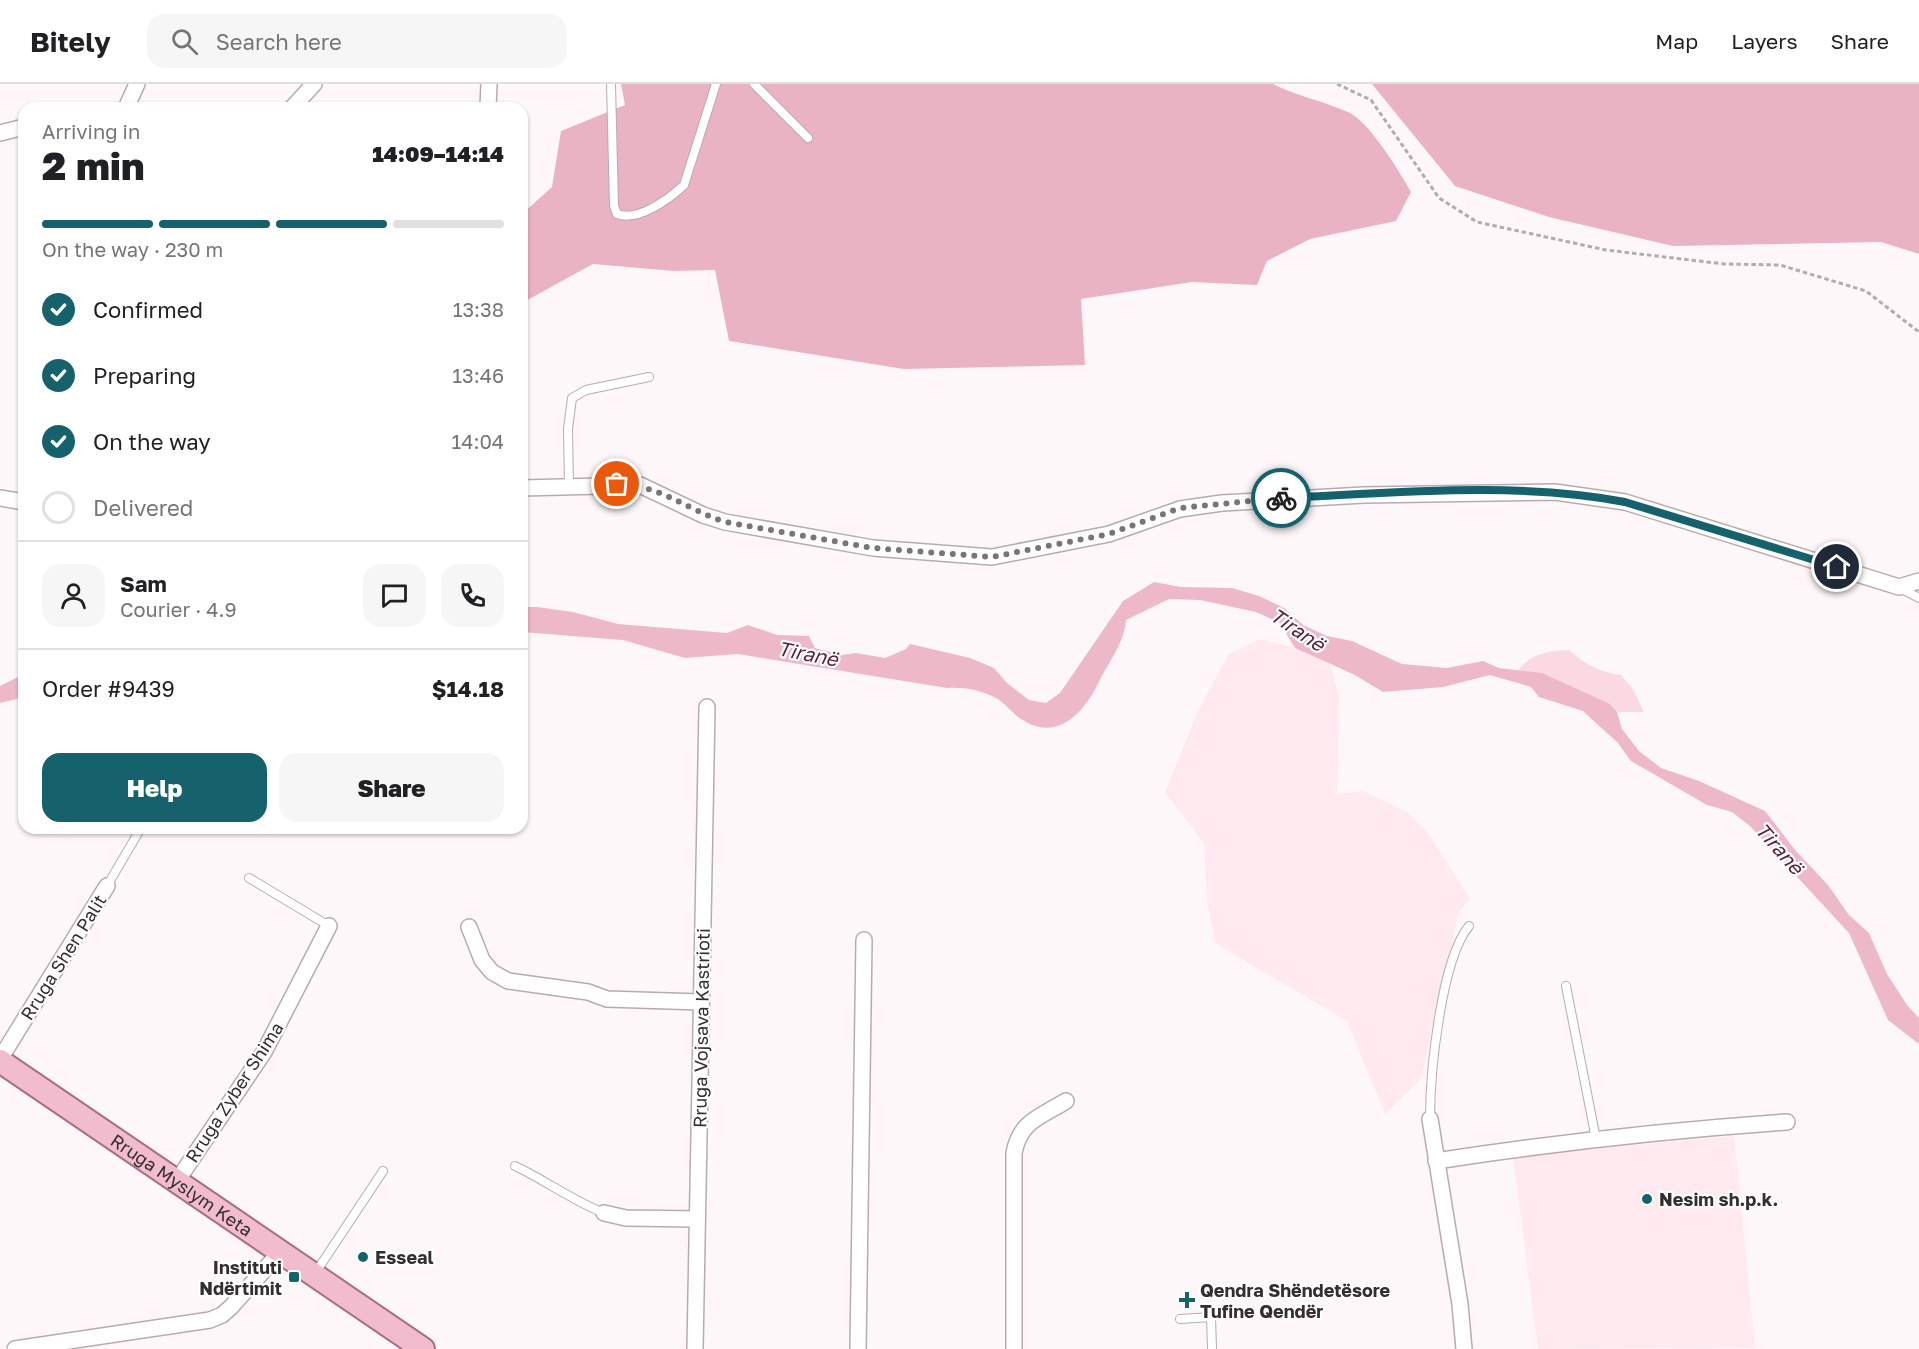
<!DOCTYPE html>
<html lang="en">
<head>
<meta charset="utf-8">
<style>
	body { margin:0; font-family:"Golos Text",sans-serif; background:#f6f6f6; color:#202124; height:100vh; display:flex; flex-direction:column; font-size:22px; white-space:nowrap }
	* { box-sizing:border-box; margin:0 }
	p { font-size:20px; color:#757577 }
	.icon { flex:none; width:33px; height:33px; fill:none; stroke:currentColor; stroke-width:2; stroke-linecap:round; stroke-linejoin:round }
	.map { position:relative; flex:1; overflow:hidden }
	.panel { position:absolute; left:18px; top:18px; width:510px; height:732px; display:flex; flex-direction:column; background:#fff; border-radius:18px; box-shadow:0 2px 4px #0004 }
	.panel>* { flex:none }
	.pin { position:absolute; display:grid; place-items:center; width:51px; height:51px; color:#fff; margin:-26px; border:3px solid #fff; border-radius:50%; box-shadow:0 2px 6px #0007 }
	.courier { position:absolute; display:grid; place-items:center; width:60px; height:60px; margin:-30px; border:4px solid #15626d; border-radius:50%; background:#fff; color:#222; box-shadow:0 2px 8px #0007 }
	.overview em { font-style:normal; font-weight:800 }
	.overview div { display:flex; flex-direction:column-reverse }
	.overview { display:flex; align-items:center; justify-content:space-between; height:102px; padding:0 24px }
	h1 { font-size:39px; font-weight:800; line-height:45px }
	.bar { display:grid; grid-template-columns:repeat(4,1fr); gap:9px 6px; align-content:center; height:72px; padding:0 24px }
	.bar i { height:8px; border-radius:4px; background:#e0e0e0 }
	.bar .selected { background:#15626d }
	.bar p { grid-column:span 4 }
	.line { display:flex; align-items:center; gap:15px; padding:0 24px; border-top:2px solid #e0e0e0 }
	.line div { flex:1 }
	.round { display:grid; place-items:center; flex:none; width:63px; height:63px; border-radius:18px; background:#f6f6f6 }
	ol { padding:0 24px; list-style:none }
	li { display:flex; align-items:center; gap:18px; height:66px }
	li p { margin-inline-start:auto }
	li .icon { padding:6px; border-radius:50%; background:#15626d; color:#fff; stroke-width:4 }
	li:last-child { color:#757577 }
	li i { width:33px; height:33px; border:3px solid #e0e0e0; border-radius:50% }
	.primary-button { display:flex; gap:12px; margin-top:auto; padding:12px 24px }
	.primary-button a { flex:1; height:69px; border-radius:18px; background:#15626d; color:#fff; font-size:24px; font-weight:800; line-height:69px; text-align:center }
	.primary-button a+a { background:#f6f6f6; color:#202124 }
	header { display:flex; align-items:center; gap:36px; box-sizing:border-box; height:84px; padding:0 30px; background:#fff; border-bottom:2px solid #e0e0e0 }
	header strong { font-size:28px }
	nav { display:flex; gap:33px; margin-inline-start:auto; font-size:21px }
	.search { width:420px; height:54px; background:#f6f6f6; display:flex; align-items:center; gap:15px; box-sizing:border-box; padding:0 21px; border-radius:18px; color:#757577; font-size:22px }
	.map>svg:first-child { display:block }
</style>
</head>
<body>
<header>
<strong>Bitely</strong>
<div class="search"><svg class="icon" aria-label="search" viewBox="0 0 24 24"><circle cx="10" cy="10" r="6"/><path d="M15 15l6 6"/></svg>Search here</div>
<nav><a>Map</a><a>Layers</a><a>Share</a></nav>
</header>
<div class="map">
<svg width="1919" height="1265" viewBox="0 0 1919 1265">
	<rect width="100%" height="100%" fill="#fdf7f9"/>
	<g fill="#fde9ee">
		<path d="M 1261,555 L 1295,564 L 1330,580 L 1339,612 L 1337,710 L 1363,707 L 1407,728 L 1429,750 L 1470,815 L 1459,828 L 1421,995 L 1385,1030 L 1347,937 L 1215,859 L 1207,815 L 1204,759 L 1165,708 L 1198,627 L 1229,570 Z"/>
		<path d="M 1734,1052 L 1755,1264 L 1538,1265 L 1513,1072 Z"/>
	</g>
	<path fill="#fad9e2" d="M 1569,566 C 1586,581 1599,588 1621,591 L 1633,605 L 1644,628 L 1617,628 L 1610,620 L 1518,587 C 1530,569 1549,567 1569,566 Z"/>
	<g fill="#e9b3c3">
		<path d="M 621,0 L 1273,0 C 1297,12 1323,17 1348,28 C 1368,36 1400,88 1411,108 L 1396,137 L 1310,155 L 1267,177 L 1257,201 L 1192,198 L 1081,215 L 1085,281 L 904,285 L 729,257 L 715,186 L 674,187 L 593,180 L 522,219 L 522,130 L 552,103 L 561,47 L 625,21 Z"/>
		<path d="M 1372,0 L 1919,0 L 1919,170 L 1881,158 L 1673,162 L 1549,133 L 1455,102 Z"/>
	</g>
	<g fill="#edb8c7">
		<path d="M 1154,498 L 1181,503 L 1232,504 L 1259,512 L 1284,524 L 1303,541 L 1327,552 L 1352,557 L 1402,580 L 1447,584 L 1483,577 L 1499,584 L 1542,589 L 1610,620 L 1617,628 L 1622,645 L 1639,667 L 1661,684 L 1699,697 L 1765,727 L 1796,767 L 1828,801 L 1849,831 L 1869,849 L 1887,890 L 1907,921 L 1919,934 L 1919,960 L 1888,936 L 1849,849 L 1750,742 L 1732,728 L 1707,721 L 1631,677 L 1618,659 L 1583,627 L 1539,613 L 1531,603 L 1490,591 L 1443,603 L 1383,608 L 1353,590 L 1295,564 L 1280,539 L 1256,528 L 1200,516 L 1169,515 L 1126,536 C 1124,560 1109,577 1099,598 C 1084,629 1057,659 1021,635 C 1012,629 1005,619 996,614 C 980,606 965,603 947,604 L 738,570 L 685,574 L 623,556 L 522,548 L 522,523 L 537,523 L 573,528 L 618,540 L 727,549 L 748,541 L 777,551 L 809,552 L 815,564 L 842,571 L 856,569 L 885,574 L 906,565 L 910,560 L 970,574 L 994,584 L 1007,599 L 1029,616 L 1046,619 L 1060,609 L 1123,517 Z"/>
		<path d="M 18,593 L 24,597 L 24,613 L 0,619 L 0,602 Z"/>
	</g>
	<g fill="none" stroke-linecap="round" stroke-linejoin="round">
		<defs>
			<g id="lane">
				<path d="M 611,0 L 614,122 L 617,130 C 638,138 669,115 684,101 L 716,0"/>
				<path d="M 754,0 L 808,54"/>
				<path d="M 569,402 L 568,345 L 572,314 L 586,306 L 649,293"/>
				<path d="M 1900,504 L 1919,514"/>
				<path d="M 249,794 L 329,842"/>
				<path d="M 107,802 L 141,744"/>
				<path d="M 1566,902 L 1596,1055"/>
				<path d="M 1430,1035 C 1430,989 1441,876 1469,842"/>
				<path d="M 515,1082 C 545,1096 573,1117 604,1129"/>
				<path d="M 316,1188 L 383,1087"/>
				<path d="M 1180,1235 L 1211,1233 L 1212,1265"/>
			</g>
			<g id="street">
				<path d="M 126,24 L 137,0"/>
				<path d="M 292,24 L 314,0"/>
				<path d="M 488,24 L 489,0"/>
				<path d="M 0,49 L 24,43"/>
				<path d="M 522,404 L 640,401 L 703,431 L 725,438 L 873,464 L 992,473 L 1109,450 L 1180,425 L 1222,419 L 1364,411 L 1555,408 L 1625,418 L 1899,503 L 1919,497"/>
				<path d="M 0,414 L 24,418"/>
				<path d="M 469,843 L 482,876 L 492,888 L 508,897 L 588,908 L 607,915 L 701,918"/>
				<path d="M 0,975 L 107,802"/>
				<path d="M 1430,1035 L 1460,1220 L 1464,1265"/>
				<path d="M 1436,1077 C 1553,1059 1670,1046 1787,1038"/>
				<path d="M 177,1097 L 264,968 L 329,842"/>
				<path d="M 604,1129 L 626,1134 L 697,1135"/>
				<path d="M 15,1265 L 210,1236 L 222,1231 L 231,1223 L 281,1167"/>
				<path d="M 695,1265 L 707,623"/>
				<path d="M 858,1265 L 864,856"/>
				<path d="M 1014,1265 L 1014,1069 C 1020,1037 1040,1033 1066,1017"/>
			</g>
			<g id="primary">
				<path id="s1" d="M 0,977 L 423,1265"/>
			</g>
		</defs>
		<use href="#lane" stroke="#baaaae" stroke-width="10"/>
		<use href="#street" stroke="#baaaae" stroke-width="18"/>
		<use href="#primary" stroke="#a96e81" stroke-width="26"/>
		<path stroke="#b3acae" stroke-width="3" stroke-dasharray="4.5 3" stroke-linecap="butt" d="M 1337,0 L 1371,16 L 1439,114 L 1477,138 L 1606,166 L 1724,180 L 1780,181 L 1866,207 L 1919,248"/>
		<use href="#lane" stroke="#fff" stroke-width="8"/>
		<use href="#street" stroke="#fff" stroke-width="15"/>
		<use href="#primary" stroke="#f1bdce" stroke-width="22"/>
	</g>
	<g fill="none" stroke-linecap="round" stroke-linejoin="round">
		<path stroke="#7b7476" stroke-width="6" stroke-dasharray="0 10.8" d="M 617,400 C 660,401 686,425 725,438 L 873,464 L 992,473 L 1109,450 L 1180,424 L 1281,414"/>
		<path stroke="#15626d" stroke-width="8" d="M 1281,414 C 1392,409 1517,397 1625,418 L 1837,483"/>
	</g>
	<g fill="#15626d" stroke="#fff" stroke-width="2">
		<circle cx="1647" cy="1115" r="6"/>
		<circle cx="363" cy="1173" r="6"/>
		<rect x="288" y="1187" width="12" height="12" rx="3"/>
		<path d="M1184 1207h6v6h6v6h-6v6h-6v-6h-6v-6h6z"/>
	</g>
	<g text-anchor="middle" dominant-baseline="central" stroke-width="4.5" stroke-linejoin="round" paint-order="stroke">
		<g font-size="18" fill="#352e30" stroke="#fff">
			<text transform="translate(63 873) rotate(-58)">Rruga Shen Palit</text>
			<text transform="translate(701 944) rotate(-89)">Rruga Vojsava Kastrioti</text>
			<text transform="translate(234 1008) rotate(-57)">Rruga Zyber Shima</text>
			<text stroke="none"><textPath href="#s1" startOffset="220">Rruga Myslym Keta</textPath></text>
		</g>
		<g font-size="18" font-weight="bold" fill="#352e30" stroke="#fff" text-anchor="start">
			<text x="1659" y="1115">Nesim sh.p.k.</text>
			<text x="375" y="1173">Esseal</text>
			<text x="282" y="1183" text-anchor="end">Instituti<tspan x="282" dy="21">Ndërtimit</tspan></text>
			<text x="1200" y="1206">Qendra Shëndetësore<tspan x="1200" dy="21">Tufine Qendër</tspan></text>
		</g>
		<g font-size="20" font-style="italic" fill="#5e2038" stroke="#fff">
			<text transform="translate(1298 545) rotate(34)">Tiranë</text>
			<text transform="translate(808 569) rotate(11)">Tiranë</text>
			<text transform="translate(1780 764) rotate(49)">Tiranë</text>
		</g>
	</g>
</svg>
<div class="pin" style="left:617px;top:400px;background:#ea580c"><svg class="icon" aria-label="bag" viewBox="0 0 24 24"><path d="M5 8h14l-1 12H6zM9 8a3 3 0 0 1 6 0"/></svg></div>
<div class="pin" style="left:1837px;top:483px;background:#1f2937"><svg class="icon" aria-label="home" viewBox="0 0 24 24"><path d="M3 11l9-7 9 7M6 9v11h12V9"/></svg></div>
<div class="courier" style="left:1281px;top:414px"><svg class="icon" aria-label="bike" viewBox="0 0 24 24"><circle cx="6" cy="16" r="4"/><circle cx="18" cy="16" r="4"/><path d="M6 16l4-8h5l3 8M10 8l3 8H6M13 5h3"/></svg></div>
<section class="panel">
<div class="overview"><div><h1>2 min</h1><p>Arriving in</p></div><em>14:09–14:14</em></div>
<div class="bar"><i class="selected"></i><i class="selected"></i><i class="selected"></i><i></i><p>On the way · 230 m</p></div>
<ol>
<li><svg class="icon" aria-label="check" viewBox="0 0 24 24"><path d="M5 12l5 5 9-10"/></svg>Confirmed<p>13:38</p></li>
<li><svg class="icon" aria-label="check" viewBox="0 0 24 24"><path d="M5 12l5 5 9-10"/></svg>Preparing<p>13:46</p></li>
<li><svg class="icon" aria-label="check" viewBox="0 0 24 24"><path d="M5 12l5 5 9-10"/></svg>On the way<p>14:04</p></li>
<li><i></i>Delivered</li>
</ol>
<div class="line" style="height:108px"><a class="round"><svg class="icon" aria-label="person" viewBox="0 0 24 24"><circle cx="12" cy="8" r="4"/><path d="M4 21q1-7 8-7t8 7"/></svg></a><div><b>Sam</b><p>Courier · 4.9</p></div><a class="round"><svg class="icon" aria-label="chat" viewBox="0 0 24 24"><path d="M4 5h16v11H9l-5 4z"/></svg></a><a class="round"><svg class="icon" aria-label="phone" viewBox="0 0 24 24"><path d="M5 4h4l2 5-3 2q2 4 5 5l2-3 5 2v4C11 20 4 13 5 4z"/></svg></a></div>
<div class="line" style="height:78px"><div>Order #9439</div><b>$14.18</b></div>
<div class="primary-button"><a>Help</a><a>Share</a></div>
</section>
</div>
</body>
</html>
